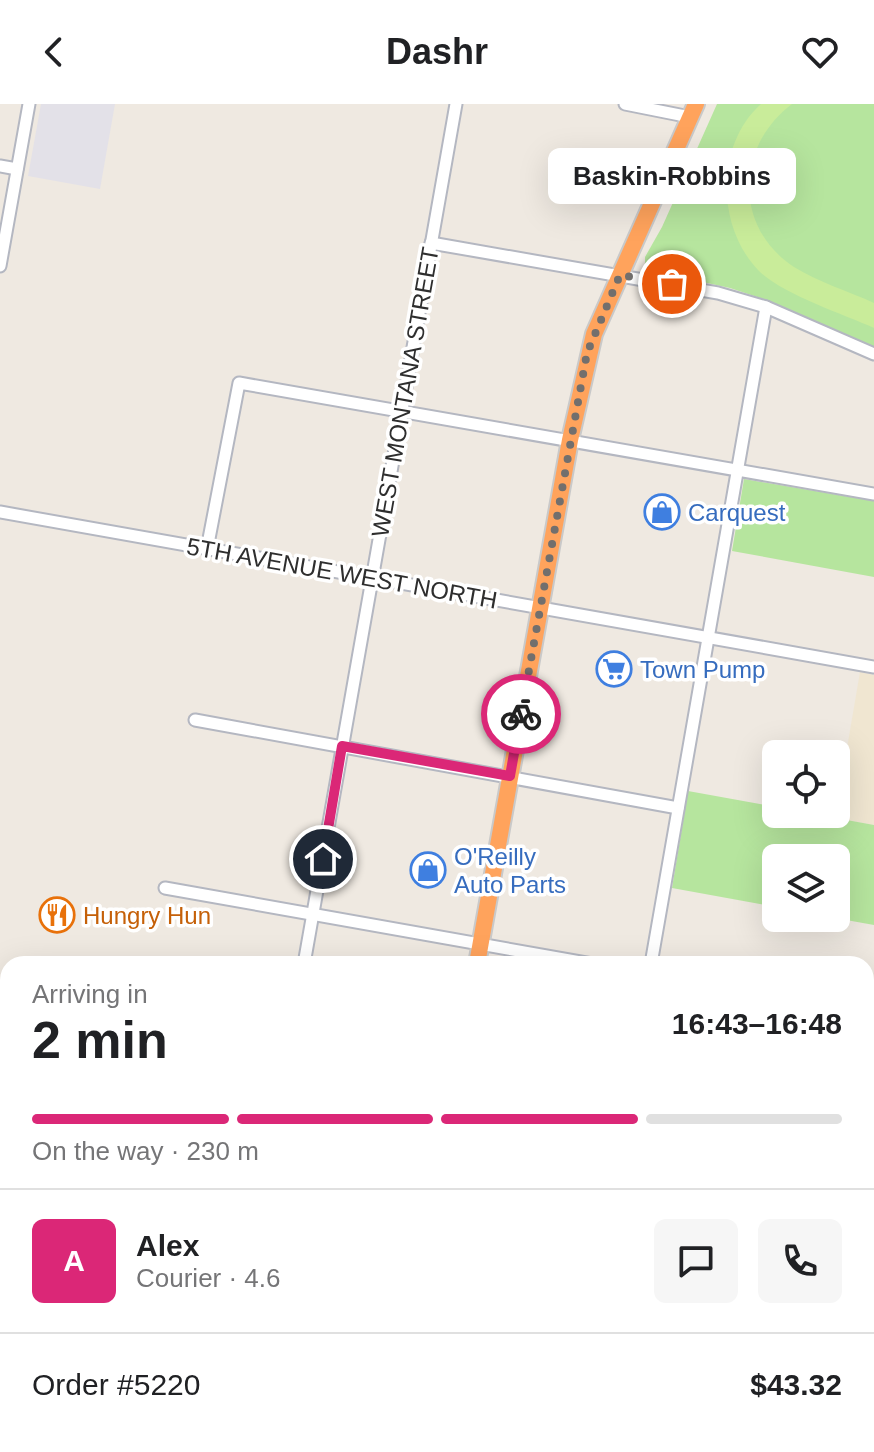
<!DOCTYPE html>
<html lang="en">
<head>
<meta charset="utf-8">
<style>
	body { margin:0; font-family:Helvetica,sans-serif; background:#f6f6f6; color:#202124; height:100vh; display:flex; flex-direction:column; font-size:30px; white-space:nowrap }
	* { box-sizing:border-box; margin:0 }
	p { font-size:26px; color:#757577 }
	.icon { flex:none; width:44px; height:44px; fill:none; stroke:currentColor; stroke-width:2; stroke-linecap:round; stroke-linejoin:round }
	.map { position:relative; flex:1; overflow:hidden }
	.details { position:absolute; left:0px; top:852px; width:874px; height:496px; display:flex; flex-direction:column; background:#fff; border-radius:24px 24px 0 0; box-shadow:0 8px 32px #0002 }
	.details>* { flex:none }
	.controls { position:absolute; left:762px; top:636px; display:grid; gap:16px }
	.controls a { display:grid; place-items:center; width:88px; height:88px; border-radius:12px; background:#fff; box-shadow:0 8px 32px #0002; font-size:40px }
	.pin { position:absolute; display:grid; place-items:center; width:68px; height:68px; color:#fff; margin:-34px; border:4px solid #fff; border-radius:50%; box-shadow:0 2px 8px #0007 }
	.courier { position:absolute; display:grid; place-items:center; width:80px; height:80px; margin:-40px; border:6px solid #db2777; border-radius:50%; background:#fff; color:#222; box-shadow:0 2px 10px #0007 }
	.bubble { position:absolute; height:56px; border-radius:12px; background:#fff; box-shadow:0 8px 32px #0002; font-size:26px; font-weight:600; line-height:56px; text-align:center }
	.head em { font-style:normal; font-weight:600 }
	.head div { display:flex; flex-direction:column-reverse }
	.head { display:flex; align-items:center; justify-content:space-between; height:136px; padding:0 32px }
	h1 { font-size:52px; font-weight:600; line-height:60px }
	.bar { display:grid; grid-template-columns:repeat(4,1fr); gap:12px 8px; align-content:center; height:96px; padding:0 32px }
	.bar i { height:10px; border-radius:6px; background:#e0e0e0 }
	.bar .active { background:#db2777 }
	.bar p { grid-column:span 4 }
	.line { display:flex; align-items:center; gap:20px; padding:0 32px; border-top:2px solid #e0e0e0 }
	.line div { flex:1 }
	.round { display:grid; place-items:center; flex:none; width:84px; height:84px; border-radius:12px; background:#f6f6f6 }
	header { display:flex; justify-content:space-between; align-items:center; height:104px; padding:0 32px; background:#fff; font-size:36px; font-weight:600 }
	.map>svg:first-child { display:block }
</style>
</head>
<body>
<header><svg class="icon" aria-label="back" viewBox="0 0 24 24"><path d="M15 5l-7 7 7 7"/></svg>Dashr<svg class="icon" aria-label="heart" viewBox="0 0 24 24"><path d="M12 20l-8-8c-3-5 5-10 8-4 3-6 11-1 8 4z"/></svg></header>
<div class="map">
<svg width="874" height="1348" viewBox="0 0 874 1348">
	<rect width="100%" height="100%" fill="#efe9e1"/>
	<path fill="#e3e1e8" d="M 41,0 L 115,0 L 100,85 L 28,72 Z"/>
	<path fill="#f0e6d1" d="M 860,568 L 874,571 L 874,721 L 835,714 Z"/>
	<g fill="#b6e59e">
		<path d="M 717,0 L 874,0 L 874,244 L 766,196 L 730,184 L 652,167 L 645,161 L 645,153 L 662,123 Z"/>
		<path d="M 744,375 L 874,397 L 874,473 L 732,447 Z"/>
		<path d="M 688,687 L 776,703 L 776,710 L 814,710 L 874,721 L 874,821 L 835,814 L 836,754 L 776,754 L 776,803 L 672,784 Z"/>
	</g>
	<path fill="#c9ec9a" d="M 761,0 L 792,0 C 736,42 733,123 794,163 C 818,178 848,187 874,199 L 874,224 C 843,210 782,190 759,167 C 716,123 715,41 761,0 Z"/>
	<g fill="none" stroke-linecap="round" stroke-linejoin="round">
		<defs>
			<g id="minor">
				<path d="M 625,0 L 690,13"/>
				<path d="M 0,62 L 17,65"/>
				<path d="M 431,139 L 718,189 L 766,203 L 874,250"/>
				<path d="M 0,162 L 29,0"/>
				<path d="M 0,408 L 874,563"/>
				<path d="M 207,445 L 239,279 L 874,390"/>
				<path d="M 195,616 L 678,704"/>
				<path d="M 165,784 L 592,860"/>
				<path d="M 304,860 L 456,0"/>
				<path d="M 651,860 L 766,203"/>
				<path d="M 866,908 L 874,910"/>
				<path d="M 866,1081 L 874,1083"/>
				<path d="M 866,1257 L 874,1259"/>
				<path d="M 26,1348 L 27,1340"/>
				<path d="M 216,1348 L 218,1340"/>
				<path d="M 563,1348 L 565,1340"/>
				<path d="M 737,1348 L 738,1340"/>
			</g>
			<g id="major">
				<path d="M 0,1286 L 8,1287"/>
				<path d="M 305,1340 L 347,1348"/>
			</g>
			<g id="highway">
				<path d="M 477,860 L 570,336 L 594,230 L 696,0"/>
				<path d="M 390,1348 L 391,1340"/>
			</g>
		</defs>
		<use href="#minor" stroke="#b4b7c1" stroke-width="15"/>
		<use href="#major" stroke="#c9c9c9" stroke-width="18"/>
		<use href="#highway" stroke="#c9c9c9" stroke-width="20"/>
		<use href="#minor" stroke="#fff" stroke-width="11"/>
		<use href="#major" stroke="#f2d163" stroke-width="14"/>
		<use href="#highway" stroke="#ffa35c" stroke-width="16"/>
	</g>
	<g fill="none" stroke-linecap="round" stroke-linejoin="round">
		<path stroke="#726f6d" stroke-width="8" stroke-dasharray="0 14.4" d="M 521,610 L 587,249 L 620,171 L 672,180"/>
		<path stroke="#db2777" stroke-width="10" d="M 323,755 L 342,642 L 510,672 L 521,610"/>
	</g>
	<defs>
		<symbol id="shop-ring" viewBox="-11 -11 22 22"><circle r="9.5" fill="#fff" stroke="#3f7fe0" stroke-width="1.5"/><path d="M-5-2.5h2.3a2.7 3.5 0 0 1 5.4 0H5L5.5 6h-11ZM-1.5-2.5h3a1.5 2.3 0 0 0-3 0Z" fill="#3f7fe0"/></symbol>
		<symbol id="supermarket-ring" viewBox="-11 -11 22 22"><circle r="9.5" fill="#fff" stroke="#3f7fe0" stroke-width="1.5"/><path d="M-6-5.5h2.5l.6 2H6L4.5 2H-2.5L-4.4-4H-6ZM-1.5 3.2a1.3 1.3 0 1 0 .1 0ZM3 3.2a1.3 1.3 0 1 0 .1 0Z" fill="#3f7fe0"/></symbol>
		<symbol id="restaurant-ring" viewBox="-11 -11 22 22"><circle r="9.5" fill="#fff" stroke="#e8710a" stroke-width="1.5"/><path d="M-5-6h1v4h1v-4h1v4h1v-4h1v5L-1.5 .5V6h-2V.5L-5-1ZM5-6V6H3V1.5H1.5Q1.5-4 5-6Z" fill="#e8710a"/></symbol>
	</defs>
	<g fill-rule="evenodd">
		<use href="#shop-ring" x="642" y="388" width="40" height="40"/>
		<use href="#supermarket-ring" x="594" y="545" width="40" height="40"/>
		<use href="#shop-ring" x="408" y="746" width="40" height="40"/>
		<use href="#restaurant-ring" x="37" y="791" width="40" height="40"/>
	</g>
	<g text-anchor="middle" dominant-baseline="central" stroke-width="7" stroke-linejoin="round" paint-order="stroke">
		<g font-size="24" fill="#2e2e2e" stroke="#fff">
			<text transform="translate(405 288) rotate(-80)">WEST MONTANA STREET</text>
			<text transform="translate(342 469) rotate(10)">5TH AVENUE WEST NORTH</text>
		</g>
		<g font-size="24" fill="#366cbe" stroke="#fff" text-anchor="start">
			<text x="688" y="408">Carquest</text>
			<text x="640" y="565">Town Pump</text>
			<text x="454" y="752">O'Reilly<tspan x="454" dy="28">Auto Parts</tspan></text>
		</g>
		<g font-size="24" fill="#c56008" stroke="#fff" text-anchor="start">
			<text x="83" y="811">Hungry Hun</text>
		</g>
	</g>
</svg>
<div class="controls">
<a><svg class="icon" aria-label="locate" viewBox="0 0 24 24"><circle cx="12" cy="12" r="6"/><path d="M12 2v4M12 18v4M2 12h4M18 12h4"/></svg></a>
<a><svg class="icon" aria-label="layers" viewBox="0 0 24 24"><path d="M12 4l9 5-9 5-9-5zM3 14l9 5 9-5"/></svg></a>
</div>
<div class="pin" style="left:672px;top:180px;background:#ea580c"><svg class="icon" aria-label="bag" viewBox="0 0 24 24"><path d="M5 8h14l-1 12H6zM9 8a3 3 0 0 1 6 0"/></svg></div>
<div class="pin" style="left:323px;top:755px;background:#1f2937"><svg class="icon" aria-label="home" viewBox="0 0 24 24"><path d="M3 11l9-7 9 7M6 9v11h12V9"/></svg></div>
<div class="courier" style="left:521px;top:610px"><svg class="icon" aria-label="bike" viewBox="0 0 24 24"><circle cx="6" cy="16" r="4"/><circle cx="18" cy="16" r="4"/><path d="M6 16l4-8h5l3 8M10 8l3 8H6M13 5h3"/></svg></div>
<div class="bubble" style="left:548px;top:44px;width:248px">Baskin-Robbins</div>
<section class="details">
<div class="head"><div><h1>2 min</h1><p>Arriving in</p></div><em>16:43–16:48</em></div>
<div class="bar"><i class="active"></i><i class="active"></i><i class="active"></i><i></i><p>On the way · 230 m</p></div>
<div class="line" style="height:144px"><b class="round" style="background:#db2777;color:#fff">A</b><div><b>Alex</b><p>Courier · 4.6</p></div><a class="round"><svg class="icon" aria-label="chat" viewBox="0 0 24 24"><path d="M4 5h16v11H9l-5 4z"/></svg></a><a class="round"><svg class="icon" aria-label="phone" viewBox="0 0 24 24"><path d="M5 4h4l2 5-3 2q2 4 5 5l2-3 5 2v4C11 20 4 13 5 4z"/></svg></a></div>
<div class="line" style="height:104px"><div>Order #5220</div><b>$43.32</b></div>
</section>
</div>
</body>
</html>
